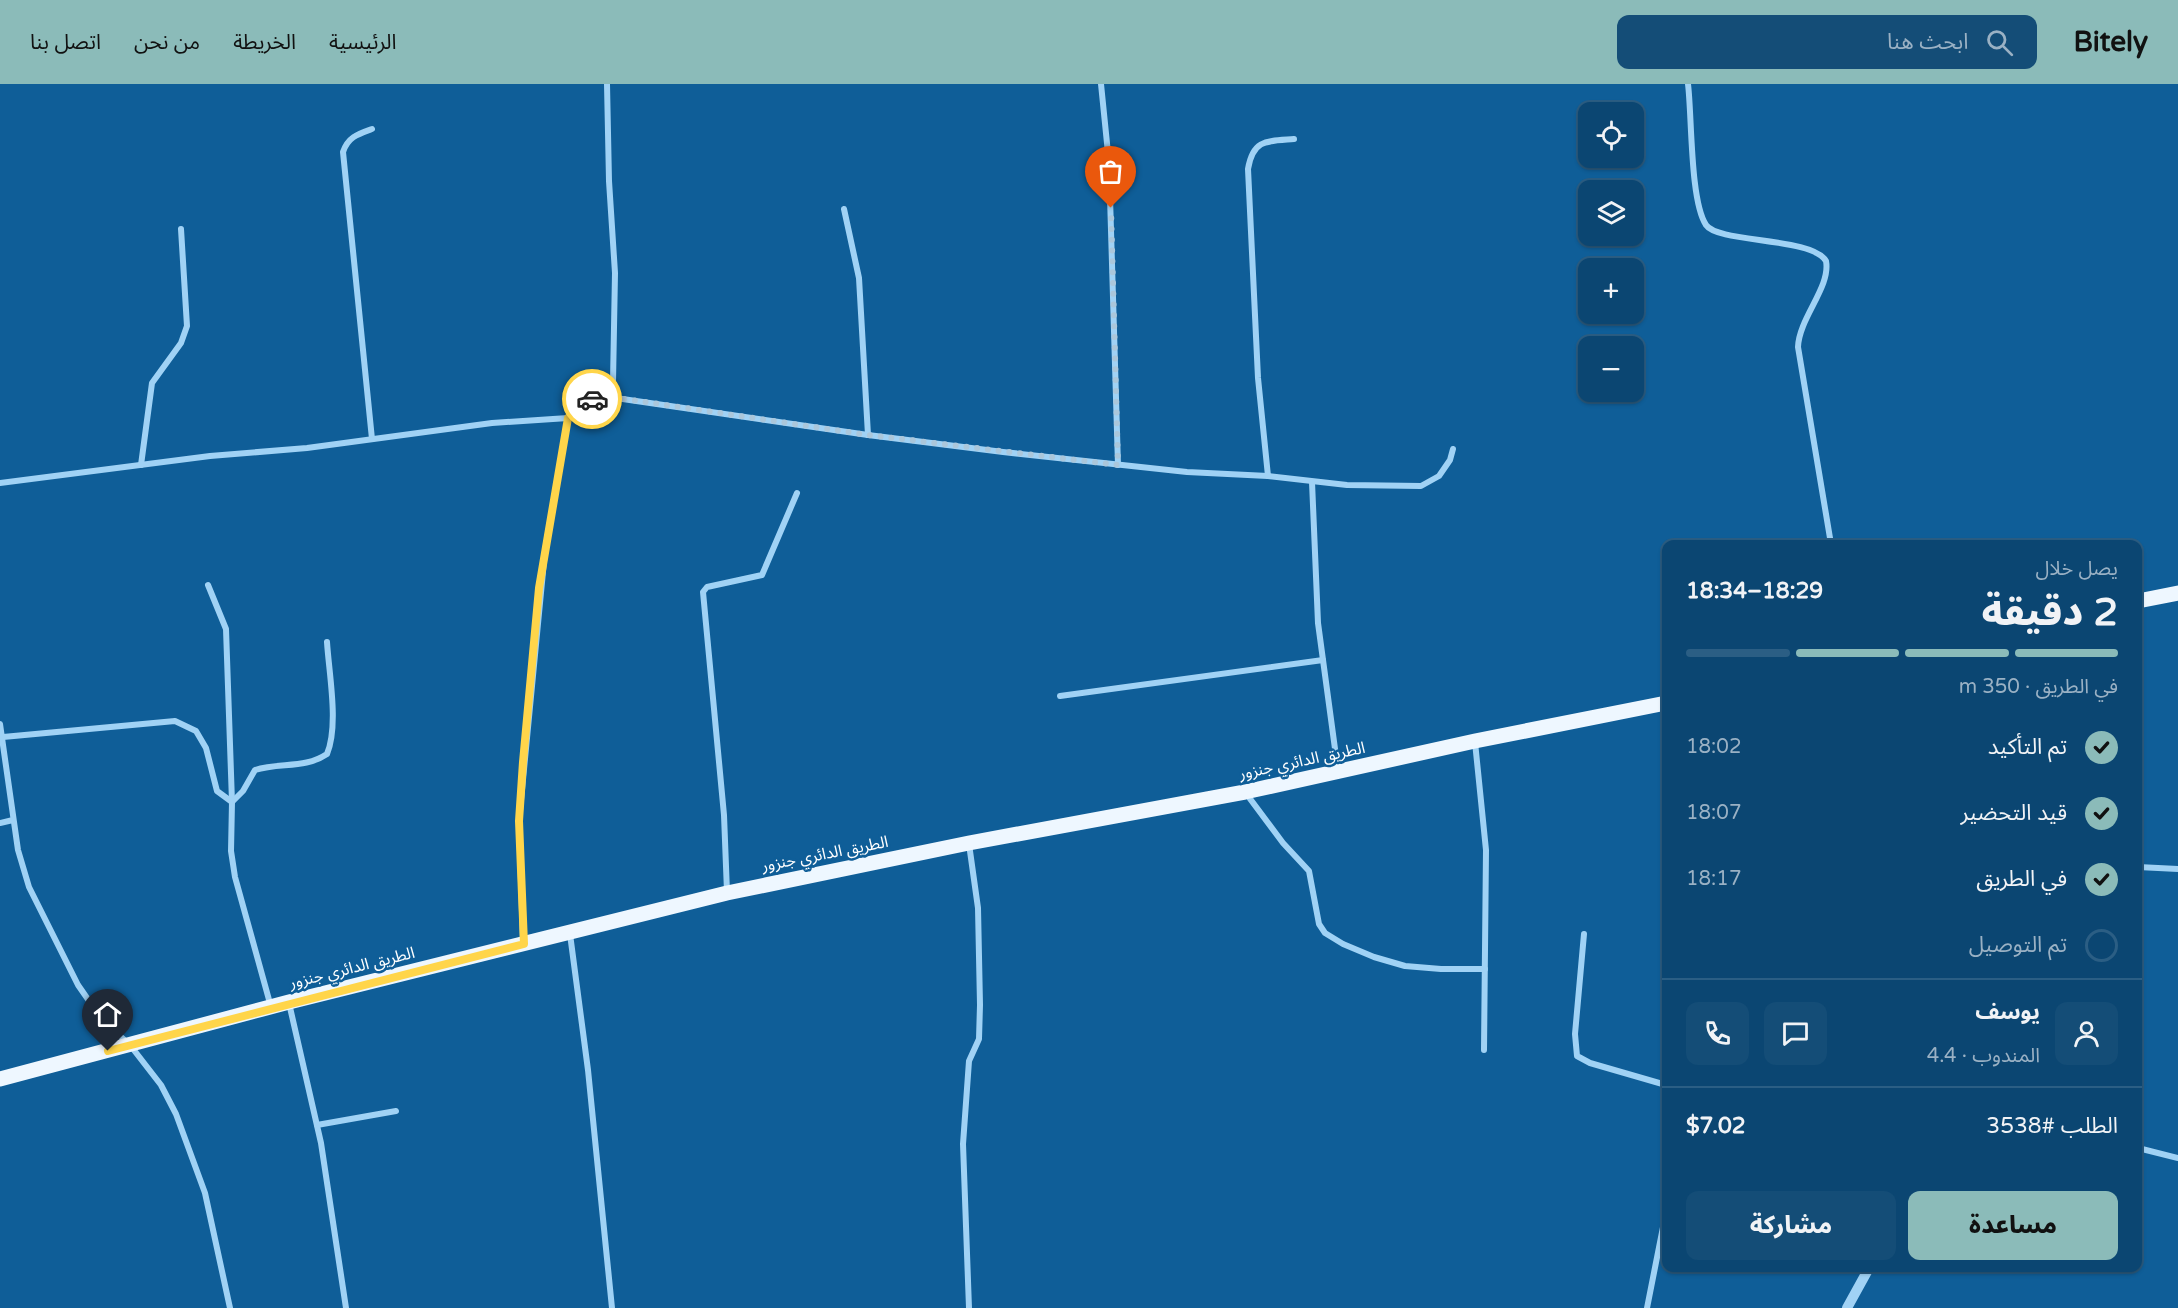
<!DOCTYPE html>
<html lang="ar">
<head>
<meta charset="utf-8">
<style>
	body { margin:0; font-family:"Varela Round","Noto Sans Arabic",sans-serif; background:#144d77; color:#f1f3f6; direction:rtl; height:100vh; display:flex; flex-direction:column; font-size:22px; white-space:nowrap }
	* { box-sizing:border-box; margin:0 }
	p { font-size:20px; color:#9ab1c4 }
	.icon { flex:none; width:33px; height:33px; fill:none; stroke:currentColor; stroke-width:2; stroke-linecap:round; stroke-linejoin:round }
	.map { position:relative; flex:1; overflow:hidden; direction:ltr }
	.drawer { position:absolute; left:1662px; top:456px; width:480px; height:732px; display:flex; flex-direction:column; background:#0b4672; border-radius:12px; box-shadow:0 2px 4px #0004,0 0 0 2px #2b5e84; direction:rtl }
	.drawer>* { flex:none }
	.controls { position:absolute; left:1578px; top:18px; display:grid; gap:12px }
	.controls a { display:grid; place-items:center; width:66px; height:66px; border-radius:12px; background:#0b4672; box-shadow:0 2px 4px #0004,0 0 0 2px #2b5e84; font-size:30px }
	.pin { position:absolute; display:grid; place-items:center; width:51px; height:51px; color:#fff; margin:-62px -26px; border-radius:50% 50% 50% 0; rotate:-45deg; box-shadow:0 0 6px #0007 }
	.pin .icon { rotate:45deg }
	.courier { position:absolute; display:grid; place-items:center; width:60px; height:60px; margin:-30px; border:4px solid #ffd54a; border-radius:50%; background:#fff; color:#222; box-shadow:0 2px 8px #0007 }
	.headline em { font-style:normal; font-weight:800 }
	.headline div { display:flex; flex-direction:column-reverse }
	.headline { display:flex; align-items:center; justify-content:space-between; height:102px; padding:0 24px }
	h1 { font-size:39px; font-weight:800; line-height:45px }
	.bar { display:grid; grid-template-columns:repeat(4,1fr); gap:9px 6px; align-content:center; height:72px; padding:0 24px }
	.bar i { height:8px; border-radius:4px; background:#2b5e84 }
	.bar .on { background:#8bbbb9 }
	.bar p { grid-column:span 4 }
	.line { display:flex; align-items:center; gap:15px; padding:0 24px; border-top:2px solid #2b5e84 }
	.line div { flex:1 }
	.round { display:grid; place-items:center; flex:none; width:63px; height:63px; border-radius:12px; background:#144d77 }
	ol { padding:0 24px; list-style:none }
	li { display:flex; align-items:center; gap:18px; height:66px }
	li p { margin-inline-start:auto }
	li .icon { padding:6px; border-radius:50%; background:#8bbbb9; color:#111; stroke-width:4 }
	li:last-child { color:#9ab1c4 }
	li i { width:33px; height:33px; border:3px solid #2b5e84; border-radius:50% }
	.cta { display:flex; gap:12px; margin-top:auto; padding:12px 24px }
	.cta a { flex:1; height:69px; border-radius:12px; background:#8bbbb9; color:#111; font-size:24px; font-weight:800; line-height:69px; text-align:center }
	.cta a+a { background:#144d77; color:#f1f3f6 }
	header { display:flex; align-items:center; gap:36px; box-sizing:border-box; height:84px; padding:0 30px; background:#8bbbb9; color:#111 }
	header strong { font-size:28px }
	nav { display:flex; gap:33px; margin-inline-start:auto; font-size:21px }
	.search { width:420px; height:54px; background:#144d77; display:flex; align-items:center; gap:15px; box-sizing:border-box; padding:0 21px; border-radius:12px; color:#9ab1c4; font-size:22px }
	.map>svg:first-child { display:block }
</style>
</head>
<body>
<header>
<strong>Bitely</strong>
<div class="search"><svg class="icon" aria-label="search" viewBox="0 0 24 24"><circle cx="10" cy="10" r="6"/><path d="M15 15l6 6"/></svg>ابحث هنا</div>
<nav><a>الرئيسية</a><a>الخريطة</a><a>من نحن</a><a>اتصل بنا</a></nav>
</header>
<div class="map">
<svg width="2178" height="1224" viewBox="0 0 2178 1224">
	<rect width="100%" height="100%" fill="#0f5e98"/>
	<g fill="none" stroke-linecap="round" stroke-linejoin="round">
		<g stroke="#a0d2f5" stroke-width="6">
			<path d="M 1101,0 L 1109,79 L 1118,381"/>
			<path d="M 1688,0 C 1692,32 1690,117 1706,141 C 1718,159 1812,153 1826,177 C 1831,203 1799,234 1798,263 L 1831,460"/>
			<path d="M 372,45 C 358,50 348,53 343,68 L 372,355"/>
			<path d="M 844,125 L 859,194 L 868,351"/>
			<path d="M 609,313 L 868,351 L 1003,368 L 1187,388 L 1268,392 L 1347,401 L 1421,402 L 1439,392 L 1450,376 L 1453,365"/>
			<path d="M 141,381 L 152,299 L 181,259 L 187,242 L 181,145"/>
			<path d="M 1268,392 L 1258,294 L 1248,85 C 1253,55 1267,57 1294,55"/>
			<path d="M 1312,398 L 1318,539 L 1338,687"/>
			<path d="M 0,399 L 210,372 L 307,364 L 492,339 L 568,334"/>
			<path d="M 208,501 L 226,545 L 232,718 L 231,767 L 235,793 L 271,923"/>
			<path d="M 1060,612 L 1323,576"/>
			<path d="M 0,640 L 18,766 L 29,803 L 78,901 L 103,937 L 130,961 L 161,1001 L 176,1030 L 205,1109 L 230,1224"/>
			<path d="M 3,653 L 175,637 L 196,647 L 206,664 L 217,707 L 232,718 L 243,707 L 255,686 C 280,678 305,685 327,670 C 339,641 329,590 327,558"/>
			<path d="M 1475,658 L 1486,766 L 1484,966"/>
			<path d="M 1245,708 L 1283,759 L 1309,787 L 1319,840 L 1325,849 L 1343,860 L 1374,873 L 1405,882 L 1441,885 L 1485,885"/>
			<path d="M 0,739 L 13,736"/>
			<path d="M 969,760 L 978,824 L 980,921 L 979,955 L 969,977 L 963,1060 L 969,1224"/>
			<path d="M 2138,783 L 2178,785"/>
			<path d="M 727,808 L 724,731 L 703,508 L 707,503 L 762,491 L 797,409"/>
			<path d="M 570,850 L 588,986 L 612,1224"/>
			<path d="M 1584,850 L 1575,950 L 1577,972 L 1590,979 L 1666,1001"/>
			<path d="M 523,859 L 519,737 L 545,467 L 568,334 L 587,316 L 609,313 L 613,298 L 615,189 L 609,97 L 607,0"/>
			<path d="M 289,919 L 321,1059 L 346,1224"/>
			<path d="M 317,1041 L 396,1027"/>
			<path d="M 2138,1064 L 2178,1074"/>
			<path d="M 1647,1224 L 1666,1128"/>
		</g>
		<path stroke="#a0d2f5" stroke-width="10" d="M 1847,1224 L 1869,1184"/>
		<g stroke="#eef7ff" stroke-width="15">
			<path d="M 2138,517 L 2178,509"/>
			<path d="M 0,995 L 289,918 L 727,809 L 969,759 L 1245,708 L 1475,657 L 1666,619"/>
		</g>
	</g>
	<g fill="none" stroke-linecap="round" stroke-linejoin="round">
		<path stroke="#abc7db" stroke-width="6" stroke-dasharray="0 10.8" d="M 592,315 L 609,313 L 632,316 L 868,351 L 1118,381 L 1111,124"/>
		<path stroke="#ffd54a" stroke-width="8" d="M 108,967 L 524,860 L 519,737 L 523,678 L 539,504 L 568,334 L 576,324 L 592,315"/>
	</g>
	<g text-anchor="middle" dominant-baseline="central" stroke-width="5" stroke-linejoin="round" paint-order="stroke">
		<g font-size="16" fill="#fff" stroke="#0f5e98">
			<text transform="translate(1302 677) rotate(-12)">الطريق الدائري جنزور</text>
			<text transform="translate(825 770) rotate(-11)">الطريق الدائري جنزور</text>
			<text transform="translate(352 884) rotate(-14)">الطريق الدائري جنزور</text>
		</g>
	</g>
</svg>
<div class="controls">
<a><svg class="icon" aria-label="locate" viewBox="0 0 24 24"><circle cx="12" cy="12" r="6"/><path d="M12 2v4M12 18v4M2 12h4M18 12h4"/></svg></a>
<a><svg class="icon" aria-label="layers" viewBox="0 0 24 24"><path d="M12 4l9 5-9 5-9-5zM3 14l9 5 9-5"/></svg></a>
<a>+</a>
<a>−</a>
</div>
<div class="pin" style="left:1111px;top:124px;background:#ea580c"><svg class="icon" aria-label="bag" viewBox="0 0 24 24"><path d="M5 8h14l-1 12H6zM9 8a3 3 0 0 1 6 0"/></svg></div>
<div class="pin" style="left:108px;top:967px;background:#1f2937"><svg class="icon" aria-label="home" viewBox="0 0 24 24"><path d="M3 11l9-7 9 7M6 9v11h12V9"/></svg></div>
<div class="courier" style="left:592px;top:315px"><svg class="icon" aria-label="car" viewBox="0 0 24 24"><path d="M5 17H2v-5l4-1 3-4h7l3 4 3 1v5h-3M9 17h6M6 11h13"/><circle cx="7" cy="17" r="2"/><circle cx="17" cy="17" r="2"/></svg></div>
<section class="drawer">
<div class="headline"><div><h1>2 دقيقة</h1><p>يصل خلال</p></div><em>18:29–18:34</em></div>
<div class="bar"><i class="on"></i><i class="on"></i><i class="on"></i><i></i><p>في الطريق · 350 m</p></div>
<ol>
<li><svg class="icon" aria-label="check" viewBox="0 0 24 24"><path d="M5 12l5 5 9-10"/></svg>تم التأكيد<p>18:02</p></li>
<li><svg class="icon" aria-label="check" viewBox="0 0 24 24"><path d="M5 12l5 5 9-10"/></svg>قيد التحضير<p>18:07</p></li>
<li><svg class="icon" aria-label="check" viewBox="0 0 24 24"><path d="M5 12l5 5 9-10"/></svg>في الطريق<p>18:17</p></li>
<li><i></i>تم التوصيل</li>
</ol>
<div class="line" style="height:108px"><a class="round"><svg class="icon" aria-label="person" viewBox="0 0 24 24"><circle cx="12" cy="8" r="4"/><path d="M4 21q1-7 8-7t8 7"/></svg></a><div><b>يوسف</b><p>المندوب · 4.4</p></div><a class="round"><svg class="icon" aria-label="chat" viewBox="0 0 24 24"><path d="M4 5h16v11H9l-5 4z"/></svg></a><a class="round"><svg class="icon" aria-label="phone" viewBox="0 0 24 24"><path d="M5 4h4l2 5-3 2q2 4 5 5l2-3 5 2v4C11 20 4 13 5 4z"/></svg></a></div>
<div class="line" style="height:78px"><div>الطلب #3538</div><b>$7.02</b></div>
<div class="cta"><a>مساعدة</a><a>مشاركة</a></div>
</section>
</div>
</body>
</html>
